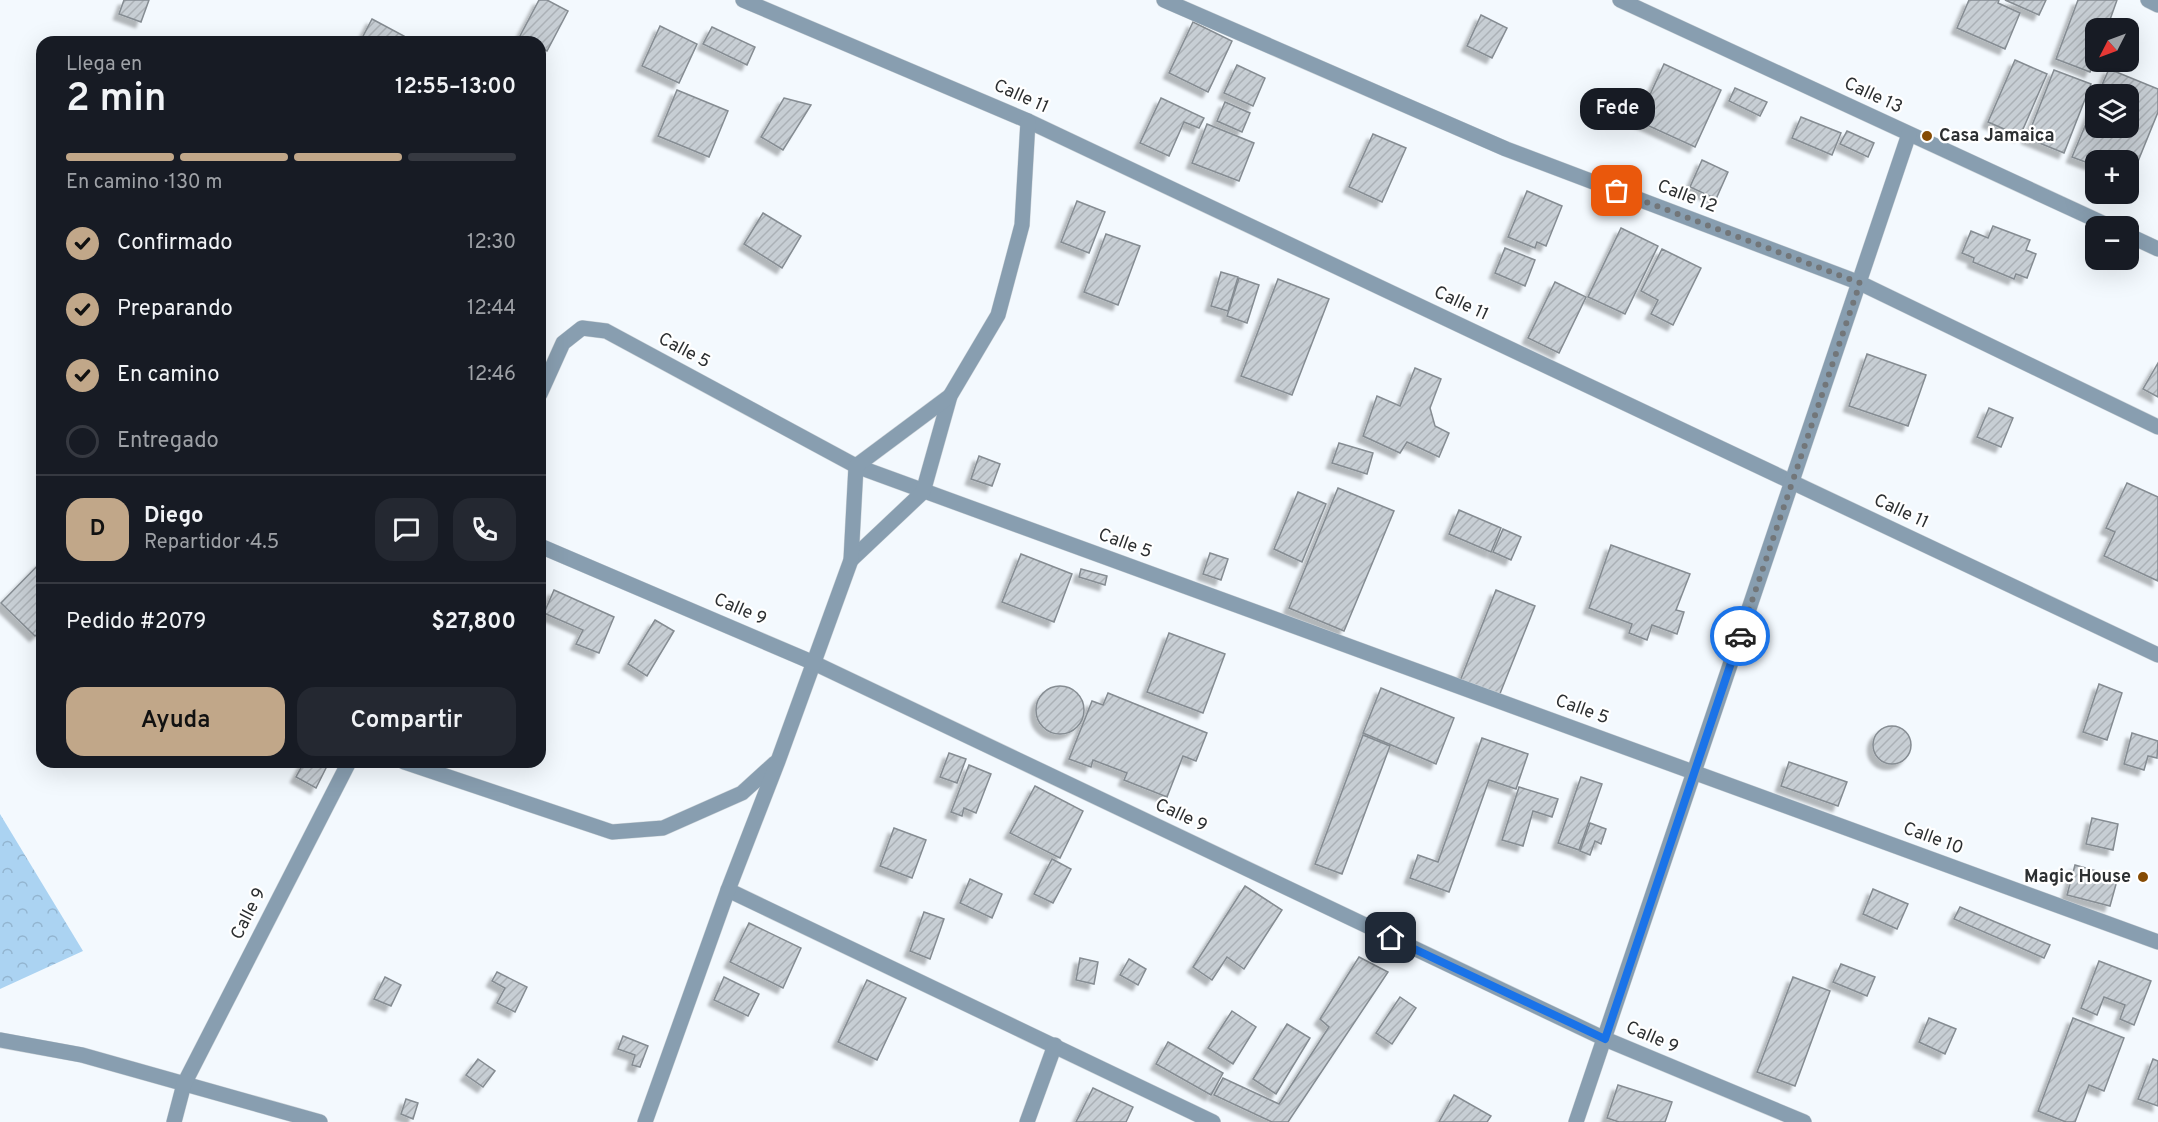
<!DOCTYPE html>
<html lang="es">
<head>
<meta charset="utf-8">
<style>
	body { margin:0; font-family:Overpass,sans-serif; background:#242831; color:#f1f3f6; height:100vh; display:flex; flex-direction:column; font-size:22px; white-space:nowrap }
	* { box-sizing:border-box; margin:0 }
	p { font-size:20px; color:#9ea1a6 }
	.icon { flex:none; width:33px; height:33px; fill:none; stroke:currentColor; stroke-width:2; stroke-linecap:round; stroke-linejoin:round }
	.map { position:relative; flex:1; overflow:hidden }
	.panel { position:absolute; left:36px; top:36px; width:510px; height:732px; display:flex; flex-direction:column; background:#171b24; border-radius:18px; box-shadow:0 6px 24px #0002 }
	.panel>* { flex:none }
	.needle { width:39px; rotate:228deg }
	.controls { position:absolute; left:2085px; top:18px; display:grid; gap:12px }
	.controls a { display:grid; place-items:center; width:54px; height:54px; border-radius:12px; background:#171b24; box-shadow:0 6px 24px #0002; font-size:30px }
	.pin { position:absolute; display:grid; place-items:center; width:51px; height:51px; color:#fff; margin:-26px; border-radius:12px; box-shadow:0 3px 9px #0006 }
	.courier { position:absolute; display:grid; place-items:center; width:60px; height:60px; margin:-30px; border:4px solid #1a73e8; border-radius:50%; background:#fff; color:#222; box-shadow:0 2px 8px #0007 }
	.bubble { position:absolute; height:42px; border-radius:18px; background:#171b24; box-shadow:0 6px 24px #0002; font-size:20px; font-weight:600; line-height:42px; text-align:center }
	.head em { font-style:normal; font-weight:600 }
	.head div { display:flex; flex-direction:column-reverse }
	.head { display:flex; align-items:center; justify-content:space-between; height:102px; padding:0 30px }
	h1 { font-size:39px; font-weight:600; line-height:45px }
	.bar { display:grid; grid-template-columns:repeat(4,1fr); gap:9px 6px; align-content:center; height:72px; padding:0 30px }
	.bar i { height:8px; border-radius:4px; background:#363941 }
	.bar .selected { background:#c1a789 }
	.bar p { grid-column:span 4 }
	.line { display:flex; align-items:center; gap:15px; padding:0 30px; border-top:2px solid #363941 }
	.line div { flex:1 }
	.round { display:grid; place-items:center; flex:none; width:63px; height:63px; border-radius:18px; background:#242831 }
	ol { padding:0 30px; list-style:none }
	li { display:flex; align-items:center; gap:18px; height:66px }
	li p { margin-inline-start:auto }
	li .icon { padding:6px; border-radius:50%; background:#c1a789; color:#111; stroke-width:4 }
	li:last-child { color:#9ea1a6 }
	li i { width:33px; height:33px; border:3px solid #363941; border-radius:50% }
	.cta { display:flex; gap:12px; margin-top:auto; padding:12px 30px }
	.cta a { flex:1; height:69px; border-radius:18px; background:#c1a789; color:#111; font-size:24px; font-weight:600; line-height:69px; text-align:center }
	.cta a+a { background:#242831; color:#f1f3f6 }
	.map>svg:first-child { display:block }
</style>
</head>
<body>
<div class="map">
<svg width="2158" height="1122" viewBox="0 0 2158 1122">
	<defs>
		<pattern id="forest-crowns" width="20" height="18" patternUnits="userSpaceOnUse" patternTransform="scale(1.5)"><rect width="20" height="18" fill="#abd3f2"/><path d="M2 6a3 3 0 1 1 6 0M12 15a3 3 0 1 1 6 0" fill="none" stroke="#93b5d0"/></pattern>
		<pattern id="building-hatch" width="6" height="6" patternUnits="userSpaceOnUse" patternTransform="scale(1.5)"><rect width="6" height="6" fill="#c7ced4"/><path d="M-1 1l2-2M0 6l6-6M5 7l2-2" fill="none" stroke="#abb1b6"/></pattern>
		<filter id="shadow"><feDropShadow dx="-5.5" dy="5.5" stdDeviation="1.5" flood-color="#0004"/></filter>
	</defs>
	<rect width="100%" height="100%" fill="#f3f9fe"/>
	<path fill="url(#forest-crowns)" d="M 0,814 L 83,951 L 0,989 Z"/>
	<g fill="url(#building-hatch)" stroke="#858c92" stroke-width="1.5" filter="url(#shadow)">
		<path d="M 124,0 L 149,0 L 141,22 L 119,14 Z"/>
		<path d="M 539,0 L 547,0 L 568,11 L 547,51 L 540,47 L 540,42 L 531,42 L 520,36 Z"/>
		<path d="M 1969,0 L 1999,0 L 1998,3 L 2020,13 L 2005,49 L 1957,28 Z"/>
		<path d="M 2005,0 L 2046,0 L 2039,15 Z"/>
		<path d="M 2078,0 L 2117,0 L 2107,28 L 2096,28 L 2096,58 L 2090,72 L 2056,59 Z"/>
		<path d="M 1481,15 L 1507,28 L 1492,58 L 1467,46 Z"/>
		<path d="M 372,19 L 404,36 L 401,42 L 360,42 Z"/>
		<path d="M 1193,22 L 1232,41 L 1208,92 L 1169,73 Z"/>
		<path d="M 660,26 L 697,44 L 679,83 L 642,66 Z"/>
		<path d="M 712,27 L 755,47 L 747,65 L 703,44 Z"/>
		<path d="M 2015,60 L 2047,74 L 2020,136 L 1988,122 Z"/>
		<path d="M 1664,64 L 1721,90 L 1695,147 L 1638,121 Z"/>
		<path d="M 1237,65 L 1265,78 L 1253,106 L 1224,93 Z"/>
		<path d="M 2109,69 L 2158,89 L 2158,112 L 2130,181 L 2128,160 L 2096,160 L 2096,166 L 2072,157 L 2096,100 L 2096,128 L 2128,128 L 2128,94 L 2098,94 Z"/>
		<path d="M 2054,70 L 2091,84 L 2064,153 L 2027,138 Z"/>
		<path d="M 1735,88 L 1767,102 L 1760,116 L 1729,101 Z"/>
		<path d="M 677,90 L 728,111 L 709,157 L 658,136 Z"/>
		<path d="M 784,98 L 811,105 L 783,150 L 761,137 Z"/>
		<path d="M 1161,98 L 1204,118 L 1199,128 L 1184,122 L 1169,156 L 1140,143 Z"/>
		<path d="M 1225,102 L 1250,113 L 1242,132 L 1217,121 Z"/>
		<path d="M 1801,117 L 1841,133 L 1832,155 L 1792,138 Z"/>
		<path d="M 1207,124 L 1254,143 L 1239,181 L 1192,163 Z"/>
		<path d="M 1847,131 L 1874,143 L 1868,157 L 1840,144 Z"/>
		<path d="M 1373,134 L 1406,148 L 1382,202 L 1349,187 Z"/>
		<path d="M 1702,160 L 1728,172 L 1716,199 L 1690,187 Z"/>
		<path d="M 1527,191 L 1562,206 L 1546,246 L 1537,242 L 1535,248 L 1508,237 Z"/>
		<path d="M 1077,201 L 1105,212 L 1089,253 L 1061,242 Z"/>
		<path d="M 763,213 L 801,236 L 782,268 L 744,244 Z"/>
		<path d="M 1993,226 L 2030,240 L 2026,250 L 2036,254 L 2027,278 L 2016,274 L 2014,279 L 1973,262 L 1974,258 L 1962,253 L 1971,231 L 1988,238 Z"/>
		<path d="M 1621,228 L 1658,246 L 1625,314 L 1588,297 Z"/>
		<path d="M 1106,234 L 1140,246 L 1118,305 L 1084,292 Z"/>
		<path d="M 1505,248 L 1535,260 L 1525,286 L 1495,273 Z"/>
		<path d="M 1662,249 L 1701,268 L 1673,325 L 1651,314 L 1658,300 L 1641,291 Z"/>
		<path d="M 1221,272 L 1238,277 L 1228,311 L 1211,306 Z"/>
		<path d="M 1239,278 L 1259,285 L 1247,323 L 1227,316 Z"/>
		<path d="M 1278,279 L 1329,299 L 1292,395 L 1241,376 Z"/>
		<path d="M 1555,282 L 1586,297 L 1559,353 L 1528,338 Z"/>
		<path d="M 1867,354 L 1926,375 L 1908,426 L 1849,406 Z"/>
		<path d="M 2158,363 L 2158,397 L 2143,389 Z"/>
		<path d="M 1415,368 L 1441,379 L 1430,408 L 1435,426 L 1449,433 L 1439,457 L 1407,442 L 1400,453 L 1363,436 L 1377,396 L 1400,406 Z"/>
		<path d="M 1989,408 L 2013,418 L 2001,447 L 1977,437 Z"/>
		<path d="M 1339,443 L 1373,453 L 1367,474 L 1332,463 Z"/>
		<path d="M 979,456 L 1000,464 L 992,486 L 971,479 Z"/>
		<path d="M 2127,483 L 2158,497 L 2158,581 L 2104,556 L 2115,532 L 2106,528 Z"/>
		<path d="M 1338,488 L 1394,511 L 1344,631 L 1289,608 Z"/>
		<path d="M 1298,492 L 1326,504 L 1302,562 L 1274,549 Z"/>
		<path d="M 1459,510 L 1501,528 L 1491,552 L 1449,534 Z"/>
		<path d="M 1503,529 L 1521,537 L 1511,560 L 1493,552 Z"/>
		<path d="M 1611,545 L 1690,574 L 1676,610 L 1684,612 L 1677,634 L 1652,625 L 1647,640 L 1629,633 L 1632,624 L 1589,608 Z"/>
		<path d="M 1210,553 L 1228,559 L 1221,580 L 1203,574 Z"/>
		<path d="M 1021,554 L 1072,574 L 1054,622 L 1002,602 Z"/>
		<path d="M 42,561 L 42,630 L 35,636 L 1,603 Z"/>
		<path d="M 1081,569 L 1107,576 L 1105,585 L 1079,577 Z"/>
		<path d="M 554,590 L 614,617 L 599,653 L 576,644 L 583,630 L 544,613 Z"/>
		<path d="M 1496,590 L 1535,606 L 1499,696 L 1460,681 Z"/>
		<path d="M 655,620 L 674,631 L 647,676 L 628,664 Z"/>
		<path d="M 1169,633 L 1225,654 L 1203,713 L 1147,692 Z"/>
		<path d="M 2099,684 L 2122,693 L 2107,740 L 2083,732 Z"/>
		<circle cx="1060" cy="710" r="24"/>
		<path d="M 1381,688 L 1454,718 L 1436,764 L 1363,733 Z"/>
		<path d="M 1108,693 L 1207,733 L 1196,761 L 1183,756 L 1167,797 L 1124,780 L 1127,773 L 1093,760 L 1091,767 L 1069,759 L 1092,701 L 1103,705 Z"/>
		<circle cx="1892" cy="745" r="19"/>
		<path d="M 2132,733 L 2158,741 L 2157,758 L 2148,756 L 2144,770 L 2124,764 Z"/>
		<path d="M 1363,735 L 1390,746 L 1342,874 L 1315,864 Z"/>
		<path d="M 1482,738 L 1528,754 L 1516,789 L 1489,780 L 1449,892 L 1410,878 L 1418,855 L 1438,862 Z"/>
		<path d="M 949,753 L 966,759 L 957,783 L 940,777 Z"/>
		<path d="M 304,762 L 329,762 L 316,788 L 296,777 Z"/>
		<path d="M 1789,762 L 1847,782 L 1838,806 L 1781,786 Z"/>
		<path d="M 969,765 L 991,774 L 976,813 L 964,808 L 962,816 L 951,812 Z"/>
		<path d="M 1581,777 L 1602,784 L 1579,850 L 1558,843 Z"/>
		<path d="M 1035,786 L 1083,811 L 1060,858 L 1010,833 Z"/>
		<path d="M 1519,787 L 1558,799 L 1552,817 L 1533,811 L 1523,846 L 1502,840 Z"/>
		<path d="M 2092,818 L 2118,824 L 2113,850 L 2086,844 Z"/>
		<path d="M 1590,823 L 1606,829 L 1601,844 L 1595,841 L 1590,855 L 1580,851 Z"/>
		<path d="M 894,828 L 926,840 L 912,878 L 880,866 Z"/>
		<path d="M 1052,859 L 1071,869 L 1053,903 L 1034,894 Z"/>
		<path d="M 2075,865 L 2118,877 L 2110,906 L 2067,895 Z"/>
		<path d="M 970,879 L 1002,894 L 992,918 L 960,903 Z"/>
		<path d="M 1245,886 L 1282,910 L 1244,969 L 1227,957 L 1212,980 L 1193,967 Z"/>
		<path d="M 1873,889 L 1908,904 L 1897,929 L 1863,914 Z"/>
		<path d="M 1960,907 L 2050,945 L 2044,958 L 1954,919 Z"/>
		<path d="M 924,912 L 944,919 L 930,959 L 910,951 Z"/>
		<path d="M 749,923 L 801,948 L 783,988 L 730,962 Z"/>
		<path d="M 1359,957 L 1388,972 L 1288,1122 L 1272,1122 L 1214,1095 L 1223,1078 L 1279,1104 L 1329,1027 L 1320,1019 Z"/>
		<path d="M 1080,958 L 1098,962 L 1094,984 L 1076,980 Z"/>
		<path d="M 1129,959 L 1146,969 L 1138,985 L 1120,975 Z"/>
		<path d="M 2099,961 L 2151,981 L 2134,1025 L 2120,1019 L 2125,1005 L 2104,997 L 2097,1015 L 2081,1008 Z"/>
		<path d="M 1841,964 L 1875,977 L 1867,996 L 1833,982 Z"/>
		<path d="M 497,972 L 527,987 L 515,1012 L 497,1003 L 505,988 L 492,981 Z"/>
		<path d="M 385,977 L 401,985 L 391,1006 L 374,999 Z"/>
		<path d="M 724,977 L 759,994 L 748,1016 L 714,1000 Z"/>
		<path d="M 1793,977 L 1830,991 L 1795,1086 L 1757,1072 Z"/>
		<path d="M 867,980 L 906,998 L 877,1060 L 838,1042 Z"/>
		<path d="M 1400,997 L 1416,1008 L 1392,1044 L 1376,1033 Z"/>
		<path d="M 1232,1011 L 1256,1027 L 1233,1064 L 1208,1048 Z"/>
		<path d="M 1929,1018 L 1956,1029 L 1945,1054 L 1919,1042 Z"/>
		<path d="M 2073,1018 L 2124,1038 L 2104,1091 L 2089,1085 L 2075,1122 L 2066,1122 L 2038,1111 Z"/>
		<path d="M 1287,1024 L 1310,1038 L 1276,1094 L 1253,1079 Z"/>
		<path d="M 623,1036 L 648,1046 L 640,1067 L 632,1065 L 635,1055 L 618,1049 Z"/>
		<path d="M 1168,1042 L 1223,1073 L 1211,1095 L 1156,1064 Z"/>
		<path d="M 478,1059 L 495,1071 L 483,1087 L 466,1075 Z"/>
		<path d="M 2153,1059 L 2158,1061 L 2158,1106 L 2138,1099 Z"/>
		<path d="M 1618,1085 L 1672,1102 L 1665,1122 L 1619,1122 L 1607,1118 Z"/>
		<path d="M 1093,1088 L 1133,1107 L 1126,1122 L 1076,1122 Z"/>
		<path d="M 1454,1095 L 1491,1116 L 1487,1122 L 1439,1122 Z"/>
		<path d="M 406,1099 L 418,1103 L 413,1119 L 401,1114 Z"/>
	</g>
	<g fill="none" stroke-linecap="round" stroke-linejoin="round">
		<defs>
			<g id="street">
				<path d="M 743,0 L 1028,121 L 2158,655"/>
				<path d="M 1164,0 L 1506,149 L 1860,283 L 2158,427"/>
				<path d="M 1620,0 L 2109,226"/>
				<path d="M 2148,0 L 2158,5"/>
				<path d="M 2128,235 L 2158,249"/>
				<path d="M 540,394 L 563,343 L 582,328 L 606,331 L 856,466 L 2158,942"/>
				<path d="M 540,546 L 814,663 L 1605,1039 L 1804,1122"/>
				<path d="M 851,560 L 923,492 L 950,396 L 998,315 L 1022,225 L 1028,121"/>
				<path d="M 404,762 L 612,832 L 663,828 L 742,793 L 775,763"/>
				<path d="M 728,890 L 1213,1122"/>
				<path d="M 0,1040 L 82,1055 L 320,1122"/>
				<path d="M 174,1122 L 184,1084 L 349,762"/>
				<path d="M 645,1122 L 728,890 L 778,761 L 851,560 L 856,466 L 950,396"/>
				<path d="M 1027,1122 L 1055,1045"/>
				<path d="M 1576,1122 L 1909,134"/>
			</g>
		</defs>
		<use href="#street" stroke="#cfd5d9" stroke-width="16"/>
		<use href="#street" stroke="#889eb0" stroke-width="15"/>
	</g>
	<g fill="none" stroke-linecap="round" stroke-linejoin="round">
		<path stroke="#727679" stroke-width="6" stroke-dasharray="0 10.8" d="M 1617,191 L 1860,283 L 1740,636"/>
		<path stroke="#1a73e8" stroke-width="8" d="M 1391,938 L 1605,1039 L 1740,636"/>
	</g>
	<g fill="#864b03" stroke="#fff" stroke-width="2">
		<circle cx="1927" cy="136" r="6"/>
		<circle cx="2143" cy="877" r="6"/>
	</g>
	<g text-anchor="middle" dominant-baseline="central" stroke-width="4.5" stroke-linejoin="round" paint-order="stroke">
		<g font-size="18" fill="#2c2f31" stroke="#fff">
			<text transform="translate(1873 96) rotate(25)">Calle 13</text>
			<text transform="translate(1021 97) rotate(24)">Calle 11</text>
			<text transform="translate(1687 197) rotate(21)">Calle 12</text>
			<text transform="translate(1461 304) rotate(25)">Calle 11</text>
			<text transform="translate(684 351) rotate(28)">Calle 5</text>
			<text transform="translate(1901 512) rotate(25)">Calle 11</text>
			<text transform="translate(1125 544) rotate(20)">Calle 5</text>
			<text transform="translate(740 610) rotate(23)">Calle 9</text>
			<text transform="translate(1582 710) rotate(20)">Calle 5</text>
			<text transform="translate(1181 816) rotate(25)">Calle 9</text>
			<text transform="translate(1933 839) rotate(20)">Calle 10</text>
			<text transform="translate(249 914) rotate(-63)">Calle 9</text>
			<text transform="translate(1652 1038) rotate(23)">Calle 9</text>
		</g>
		<g font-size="18" font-weight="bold" fill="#2c2f31" stroke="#fff" text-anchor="start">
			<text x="1939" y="136">Casa Jamaica</text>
			<text x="2131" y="877" text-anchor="end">Magic House</text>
		</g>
	</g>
</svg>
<div class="controls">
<a><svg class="needle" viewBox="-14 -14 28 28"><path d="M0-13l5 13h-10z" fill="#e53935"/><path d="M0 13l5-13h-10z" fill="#9ea1a6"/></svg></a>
<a><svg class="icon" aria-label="layers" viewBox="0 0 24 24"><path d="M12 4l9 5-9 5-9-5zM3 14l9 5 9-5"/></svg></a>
<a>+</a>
<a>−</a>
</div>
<div class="pin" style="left:1617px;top:191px;background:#ea580c"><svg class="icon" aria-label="bag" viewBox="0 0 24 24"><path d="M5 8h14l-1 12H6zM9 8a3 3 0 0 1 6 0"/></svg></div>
<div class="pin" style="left:1391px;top:938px;background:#1f2937"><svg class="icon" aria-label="home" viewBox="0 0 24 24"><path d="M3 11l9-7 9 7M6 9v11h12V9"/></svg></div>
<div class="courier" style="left:1740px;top:636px"><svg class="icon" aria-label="car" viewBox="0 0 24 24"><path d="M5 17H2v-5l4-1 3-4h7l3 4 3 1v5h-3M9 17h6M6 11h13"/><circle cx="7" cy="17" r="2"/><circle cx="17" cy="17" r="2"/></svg></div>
<div class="bubble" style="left:1580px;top:88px;width:75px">Fede</div>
<section class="panel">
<div class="head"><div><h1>2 min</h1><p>Llega en</p></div><em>12:55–13:00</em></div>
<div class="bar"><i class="selected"></i><i class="selected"></i><i class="selected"></i><i></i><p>En camino · 130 m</p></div>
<ol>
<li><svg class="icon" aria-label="check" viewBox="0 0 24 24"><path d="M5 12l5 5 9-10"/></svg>Confirmado<p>12:30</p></li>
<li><svg class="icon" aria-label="check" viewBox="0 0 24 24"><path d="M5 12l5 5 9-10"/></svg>Preparando<p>12:44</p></li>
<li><svg class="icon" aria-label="check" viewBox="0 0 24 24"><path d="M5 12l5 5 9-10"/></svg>En camino<p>12:46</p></li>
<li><i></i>Entregado</li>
</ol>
<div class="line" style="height:108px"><b class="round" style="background:#c1a789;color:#111">D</b><div><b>Diego</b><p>Repartidor · 4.5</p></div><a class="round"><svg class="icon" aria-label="chat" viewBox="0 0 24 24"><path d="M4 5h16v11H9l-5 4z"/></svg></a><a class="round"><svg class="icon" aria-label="phone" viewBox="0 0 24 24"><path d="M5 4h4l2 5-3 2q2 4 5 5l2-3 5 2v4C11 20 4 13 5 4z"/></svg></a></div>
<div class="line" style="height:78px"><div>Pedido #2079</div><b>$27,800</b></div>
<div class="cta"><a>Ayuda</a><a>Compartir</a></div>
</section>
</div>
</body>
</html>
